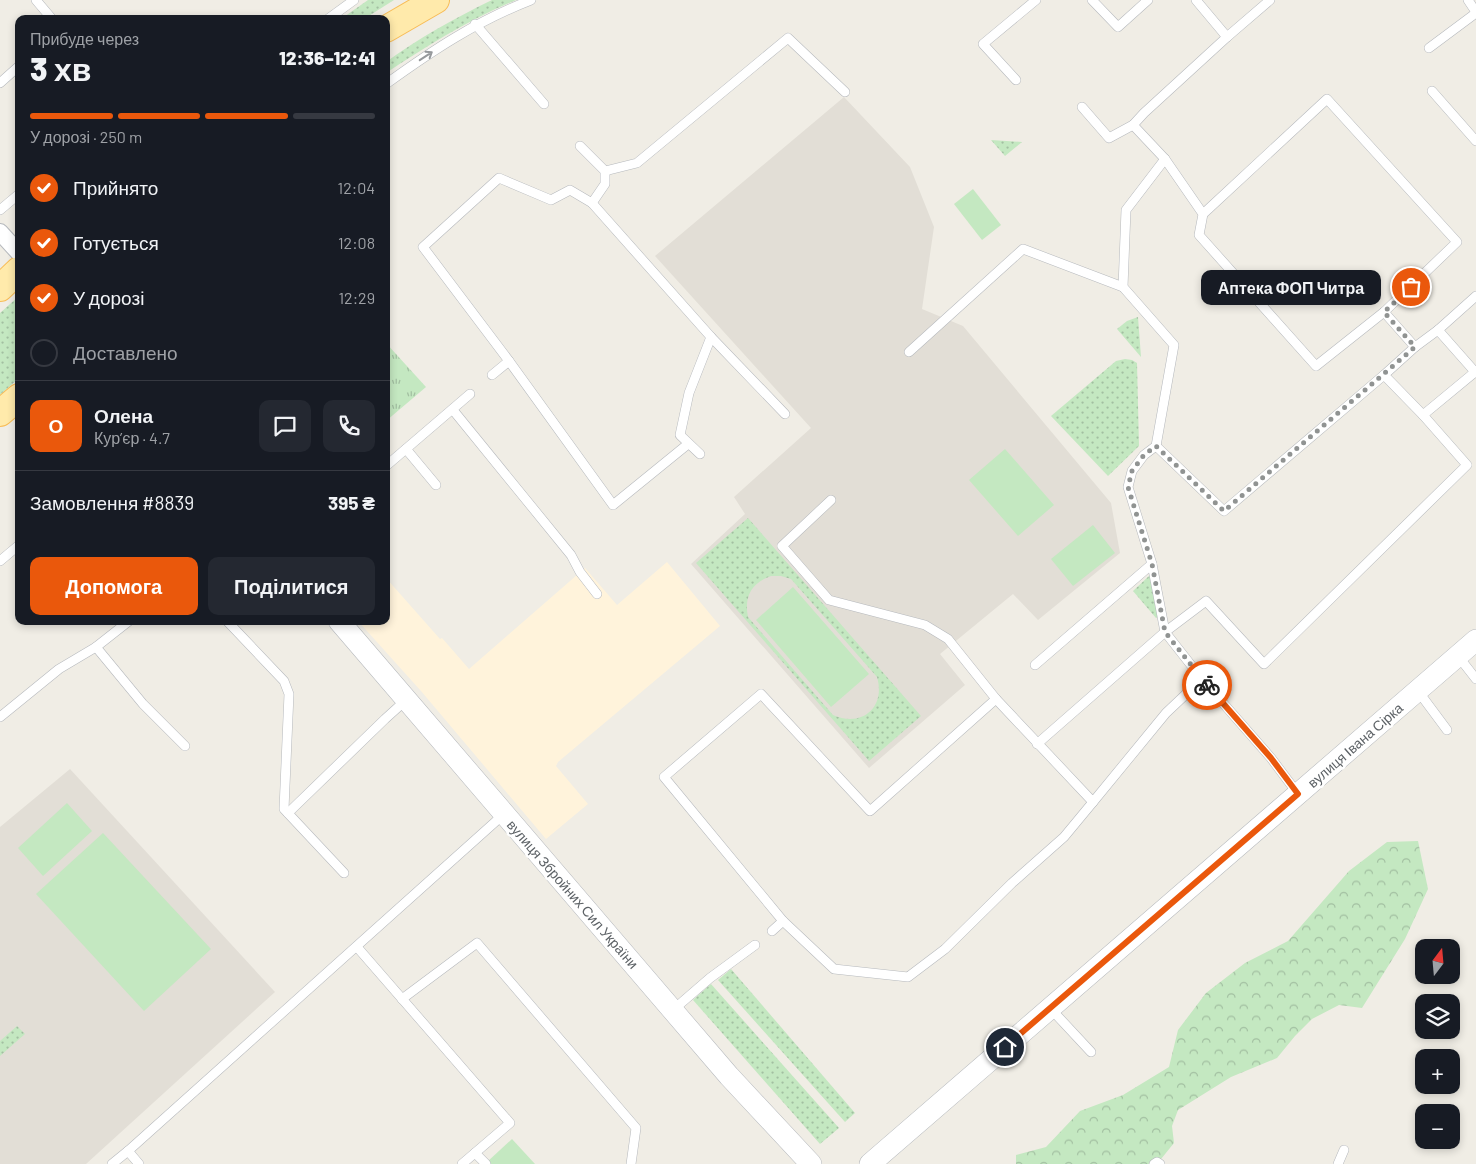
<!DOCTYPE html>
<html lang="uk">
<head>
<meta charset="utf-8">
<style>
	body { margin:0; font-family:Barlow,sans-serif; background:#242831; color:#f1f3f6; height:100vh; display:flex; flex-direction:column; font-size:19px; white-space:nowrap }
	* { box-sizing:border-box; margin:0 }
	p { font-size:16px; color:#9ea1a6 }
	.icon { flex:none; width:28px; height:28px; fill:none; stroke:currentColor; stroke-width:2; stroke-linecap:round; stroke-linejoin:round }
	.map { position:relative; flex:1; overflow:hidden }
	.panel { position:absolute; left:15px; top:15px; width:375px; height:610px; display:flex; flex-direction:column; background:#171b24; border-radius:10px; box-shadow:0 2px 8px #0003 }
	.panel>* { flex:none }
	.needle { width:32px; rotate:16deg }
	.buttons { position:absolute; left:1415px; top:939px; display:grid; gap:10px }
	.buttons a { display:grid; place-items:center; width:45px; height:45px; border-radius:10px; background:#171b24; box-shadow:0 2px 8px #0003; font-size:25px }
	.pin { position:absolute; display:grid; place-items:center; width:42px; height:42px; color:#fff; margin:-21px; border:2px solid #fff; border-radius:50%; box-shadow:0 1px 5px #0007 }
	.courier { position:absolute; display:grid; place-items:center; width:50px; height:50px; margin:-25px; border:4px solid #ea580c; border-radius:50%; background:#fff; color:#222; box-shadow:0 1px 6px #0007 }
	.bubble { position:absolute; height:35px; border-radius:10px; background:#171b24; box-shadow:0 2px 8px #0003; font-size:16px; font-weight:800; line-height:35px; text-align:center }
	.summary em { font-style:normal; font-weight:800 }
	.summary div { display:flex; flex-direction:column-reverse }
	.summary { display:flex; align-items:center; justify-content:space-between; height:85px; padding:0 15px }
	h1 { font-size:32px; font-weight:800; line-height:38px }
	.bar { display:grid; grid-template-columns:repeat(4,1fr); gap:8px 5px; align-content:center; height:60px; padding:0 15px }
	.bar i { height:6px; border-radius:4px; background:#363941 }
	.bar .selected { background:#ea580c }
	.bar p { grid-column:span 4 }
	.line { display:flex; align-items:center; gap:12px; padding:0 15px; border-top:1px solid #363941 }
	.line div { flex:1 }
	.round { display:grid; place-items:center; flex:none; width:52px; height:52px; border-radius:10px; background:#242831 }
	ol { padding:0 15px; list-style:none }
	li { display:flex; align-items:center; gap:15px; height:55px }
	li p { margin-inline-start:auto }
	li .icon { padding:5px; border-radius:50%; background:#ea580c; color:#fff; stroke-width:4 }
	li:last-child { color:#9ea1a6 }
	li i { width:28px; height:28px; border:2px solid #363941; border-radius:50% }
	.action { display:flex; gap:10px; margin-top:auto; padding:10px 15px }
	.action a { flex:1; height:58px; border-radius:10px; background:#ea580c; color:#fff; font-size:20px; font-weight:800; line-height:58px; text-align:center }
	.action a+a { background:#242831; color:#f1f3f6 }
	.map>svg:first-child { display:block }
</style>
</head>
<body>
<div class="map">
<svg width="1476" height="1164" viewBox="0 0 1476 1164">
	<defs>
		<pattern id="grass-dots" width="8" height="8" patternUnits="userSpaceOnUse" patternTransform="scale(1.25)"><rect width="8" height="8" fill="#c4e8c1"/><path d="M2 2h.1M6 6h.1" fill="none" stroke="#a2bfa1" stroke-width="1.8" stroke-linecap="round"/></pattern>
		<pattern id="forest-crowns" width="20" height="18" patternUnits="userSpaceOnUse" patternTransform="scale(1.25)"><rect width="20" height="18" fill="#c4e8c1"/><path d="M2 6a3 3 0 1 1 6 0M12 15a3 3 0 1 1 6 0" fill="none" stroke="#a2bfa1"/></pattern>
		<pattern id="park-tufts" width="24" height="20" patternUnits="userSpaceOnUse" patternTransform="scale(1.25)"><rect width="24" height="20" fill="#c4e8c1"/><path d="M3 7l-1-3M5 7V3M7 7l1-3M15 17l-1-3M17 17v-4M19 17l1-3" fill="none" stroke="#a2bfa1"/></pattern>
	</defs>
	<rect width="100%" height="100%" fill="#f0ede5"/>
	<path fill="#fff3db" d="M 667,562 L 720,626 L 558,762 L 556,766 L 588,804 L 546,839 L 421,691 L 358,621 L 386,621 L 386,578 L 440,639 L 442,638 L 469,669 L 585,568 L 617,605 Z"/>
	<g fill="#e2ded6">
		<path d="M 844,97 L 910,167 L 934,227 L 922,309 L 963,326 L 1111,503 L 1120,553 L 1038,620 L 1013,594 L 940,654 L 965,685 L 869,768 L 691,564 L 745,514 L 734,497 L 811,428 L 655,256 Z"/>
		<path d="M 70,769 L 275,992 L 86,1164 L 0,1164 L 0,827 Z"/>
	</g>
	<g fill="url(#grass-dots)" fill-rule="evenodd">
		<path d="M 368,0 L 394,0 L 364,19 L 341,19 Z"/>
		<path d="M 492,0 L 516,0 C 470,19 427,46 386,73 L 386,62 C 419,38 455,18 492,0 Z"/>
		<path d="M 991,140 L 1022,142 L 1005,156 Z"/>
		<path d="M 19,296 L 19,378 L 0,395 L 0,313 Z"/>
		<path d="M 1138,317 L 1141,357 L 1117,329 L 1127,321 Z"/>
		<path d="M 1125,359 L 1132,360 L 1137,363 L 1139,446 L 1108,476 L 1051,416 L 1116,361 Z"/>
		<path d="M 748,518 L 921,716 L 869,761 L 696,563 ZM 771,576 L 781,576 L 791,579 L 877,677 C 886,707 862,728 833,715 L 748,617 C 744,597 751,583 771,576 Z"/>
		<path d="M 1150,575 L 1159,615 L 1156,618 L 1133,591 Z"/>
		<path d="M 731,969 L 855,1113 L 845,1122 L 718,980 Z"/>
		<path d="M 711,984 L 839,1128 L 820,1144 L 693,1000 Z"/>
		<path d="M 17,1026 L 25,1034 L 0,1056 L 0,1041 Z"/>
	</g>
	<path fill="url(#forest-crowns)" d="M 1418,841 L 1428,889 L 1405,939 L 1362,1008 L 1339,1005 L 1312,1019 L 1295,1036 L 1277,1058 L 1231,1077 L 1178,1110 L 1172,1126 L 1174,1143 L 1157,1164 L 1016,1164 L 1016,1155 L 1046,1147 L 1080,1111 L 1123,1095 L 1169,1067 L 1178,1030 L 1206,993 L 1245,963 L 1288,941 L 1349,871 L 1387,842 Z"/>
	<path fill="url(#park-tufts)" d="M 386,343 L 426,387 L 386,421 Z"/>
	<g fill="#c4e8c1">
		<path d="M 973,189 L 1001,225 L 982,240 L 954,204 Z"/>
		<path d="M 1005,449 L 1054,505 L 1018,536 L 969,480 Z"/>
		<path d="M 1093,525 L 1115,553 L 1073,586 L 1051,559 Z"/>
		<path d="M 793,587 L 869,674 L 831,707 L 756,620 Z"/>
		<path d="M 67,803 L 92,831 L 43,876 L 18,848 Z"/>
		<path d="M 103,833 L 211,949 L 144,1011 L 36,894 Z"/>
		<path d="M 512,1139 L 535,1164 L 489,1164 L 487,1162 Z"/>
	</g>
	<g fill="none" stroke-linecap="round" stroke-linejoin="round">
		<defs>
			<g id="service">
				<path d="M 36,0 L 52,19"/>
				<path d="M 1092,0 L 1118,27 L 1148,0"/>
				<path d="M 1196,0 L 1227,37 L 1144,113 L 1133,125 L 1165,159 L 1203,214 L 1199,235 L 1316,366 L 1384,312 L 1457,242 L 1327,99 L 1203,214"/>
				<path d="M 1468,0 L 1476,12"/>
				<path d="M 328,19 L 354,0"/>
				<path d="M 475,24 L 544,104"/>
				<path d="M 1227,37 L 1270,0"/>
				<path d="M 1429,48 L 1476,13"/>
				<path d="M 1016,80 L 983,44 L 1036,0"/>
				<path d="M 0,83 L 19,66"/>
				<path d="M 386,84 C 433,50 477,21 531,0"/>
				<path d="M 1432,91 L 1476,141"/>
				<path d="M 1082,107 L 1109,138 L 1133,125"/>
				<path d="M 580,146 L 605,171 L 605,184 L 592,203 L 570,190 L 551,200 L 499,178 L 423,247 L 509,361 L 613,505 L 688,444"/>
				<path d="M 1165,159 L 1126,210 L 1123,287 L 1174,345 L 1156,446 L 1144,455 L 1132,471 L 1128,487 L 1152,564 L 1165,632 L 1202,679 L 1271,758 L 1298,794"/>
				<path d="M 605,171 L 637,163 L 788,38 L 845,92"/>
				<path d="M 592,203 L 711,337 L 785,414"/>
				<path d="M 0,210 L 19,194"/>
				<path d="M 1384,312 L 1415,347"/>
				<path d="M 1438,330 L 1476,296"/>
				<path d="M 909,352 L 1023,249 L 1123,287"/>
				<path d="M 1475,372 L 1423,415 L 1384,375 L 1415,347 L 1438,330 L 1476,373"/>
				<path d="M 492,375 L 509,361"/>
				<path d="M 453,410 L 571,555 L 580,572 L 597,594"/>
				<path d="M 1156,446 L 1224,511 L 1384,375"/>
				<path d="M 406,449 L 436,485"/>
				<path d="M 700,454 L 680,435 L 689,393 L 711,337"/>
				<path d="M 386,466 L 470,394"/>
				<path d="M 831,500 L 782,546 L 829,600 L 925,625 L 948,639 L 996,699 L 1093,802 L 1166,713 L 1202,679"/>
				<path d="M 0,561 L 19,545"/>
				<path d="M 227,621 L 284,681 L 289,694 L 284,809 L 344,873"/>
				<path d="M 96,647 L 143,704 L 185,746"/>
				<path d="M 1458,656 L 1476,679"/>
				<path d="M 1035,665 L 1152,564"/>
				<path d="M 1418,691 L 1447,730"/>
				<path d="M 996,699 L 870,811 L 761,694 L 664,777 L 783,921 L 834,969 L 908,977 L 945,949 L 1012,883 L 1064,837 L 1093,802"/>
				<path d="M 0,717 L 59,669 L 96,647 L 129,621"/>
				<path d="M 1037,744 L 1165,632 L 1206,601 L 1264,664 L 1467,465 L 1423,415"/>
				<path d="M 288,813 L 385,719 L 406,700"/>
				<path d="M 772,931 L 783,921"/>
				<path d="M 357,947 L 510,1123 L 462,1164"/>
				<path d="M 402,999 L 477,943 L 636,1128 L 631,1164"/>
				<path d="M 1050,1008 L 1091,1052"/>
				<path d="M 673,1010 L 710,978 L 755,945"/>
				<path d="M 128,1151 L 139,1164"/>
				<path d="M 475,1153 L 486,1164"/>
				<path d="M 112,1164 L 128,1151 L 504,814"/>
				<path d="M 1154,1164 L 1157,1162 L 1160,1164"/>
				<path d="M 1338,1164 L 1344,1150"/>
			</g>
			<path id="minor" d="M 0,232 L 19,253"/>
			<g id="tertiary">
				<path d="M 339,621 L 729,1076 L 811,1164"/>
				<path d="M 870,1164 L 1476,640"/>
			</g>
			<g id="primary">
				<path d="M 386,29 L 436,0"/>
				<path d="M 0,288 L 19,270"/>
				<path d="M 0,413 L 19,397"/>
			</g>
		</defs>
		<use href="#service" stroke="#b6b9bd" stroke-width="10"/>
		<use href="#minor" stroke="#b6b9bd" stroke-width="18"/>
		<use href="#tertiary" stroke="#b6b9bd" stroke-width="22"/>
		<use href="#primary" stroke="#f8bc56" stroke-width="28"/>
		<use href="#service" stroke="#fff" stroke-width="9"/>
		<use href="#minor" stroke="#fff" stroke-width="16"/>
		<use href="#tertiary" stroke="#fff" stroke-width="21"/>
		<use href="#primary" stroke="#ffeaab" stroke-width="26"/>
	</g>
	<defs><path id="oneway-shaft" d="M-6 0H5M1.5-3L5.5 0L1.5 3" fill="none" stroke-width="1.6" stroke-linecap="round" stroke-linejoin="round" transform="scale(1.25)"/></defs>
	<use stroke="#96999c" href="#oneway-shaft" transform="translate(426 56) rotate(-33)"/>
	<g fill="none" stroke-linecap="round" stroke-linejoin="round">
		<path stroke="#909392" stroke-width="5" stroke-dasharray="0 9" d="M 1207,685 L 1165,632 L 1152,564 L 1128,487 L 1132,471 L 1144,455 L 1156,446 L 1224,511 L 1415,347 L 1384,312 L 1411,287"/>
		<path stroke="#ea580c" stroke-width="6" d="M 1005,1047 L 1298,794 L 1271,758 L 1207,685"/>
	</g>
	<g text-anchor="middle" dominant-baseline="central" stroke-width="5" stroke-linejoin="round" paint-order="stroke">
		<g font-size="14" fill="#5d6266" stroke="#fff">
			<text transform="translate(1355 745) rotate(-41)">вулиця Івана Сірка</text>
			<text transform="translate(573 894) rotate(49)">вулиця Збройних Сил України</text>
		</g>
	</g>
</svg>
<div class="buttons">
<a><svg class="needle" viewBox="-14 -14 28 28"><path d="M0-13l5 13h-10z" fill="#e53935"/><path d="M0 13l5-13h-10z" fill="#9ea1a6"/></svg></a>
<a><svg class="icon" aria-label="layers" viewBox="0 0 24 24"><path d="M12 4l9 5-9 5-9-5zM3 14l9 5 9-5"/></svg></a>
<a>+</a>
<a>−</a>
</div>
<div class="pin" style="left:1411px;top:287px;background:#ea580c"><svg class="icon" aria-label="bag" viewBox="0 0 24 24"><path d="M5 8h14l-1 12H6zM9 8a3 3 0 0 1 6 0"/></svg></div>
<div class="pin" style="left:1005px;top:1047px;background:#1f2937"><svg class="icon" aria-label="home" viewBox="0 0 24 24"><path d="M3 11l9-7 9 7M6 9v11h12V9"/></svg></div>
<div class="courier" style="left:1207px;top:685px"><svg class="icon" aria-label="bike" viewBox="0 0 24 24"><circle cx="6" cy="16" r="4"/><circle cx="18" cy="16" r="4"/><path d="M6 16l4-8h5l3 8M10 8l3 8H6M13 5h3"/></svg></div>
<div class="bubble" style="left:1201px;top:270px;width:180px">Аптека ФОП Читра</div>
<section class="panel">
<div class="summary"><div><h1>3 хв</h1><p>Прибуде через</p></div><em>12:36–12:41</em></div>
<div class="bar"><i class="selected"></i><i class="selected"></i><i class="selected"></i><i></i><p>У дорозі · 250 m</p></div>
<ol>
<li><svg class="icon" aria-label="check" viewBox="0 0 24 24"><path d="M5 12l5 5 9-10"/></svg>Прийнято<p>12:04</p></li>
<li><svg class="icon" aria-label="check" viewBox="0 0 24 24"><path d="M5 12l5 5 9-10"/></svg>Готується<p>12:08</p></li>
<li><svg class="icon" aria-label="check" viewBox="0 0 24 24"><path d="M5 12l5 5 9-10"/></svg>У дорозі<p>12:29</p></li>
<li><i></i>Доставлено</li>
</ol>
<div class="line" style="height:90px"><b class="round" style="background:#ea580c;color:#fff">О</b><div><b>Олена</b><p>Кур’єр · 4.7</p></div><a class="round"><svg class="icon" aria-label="chat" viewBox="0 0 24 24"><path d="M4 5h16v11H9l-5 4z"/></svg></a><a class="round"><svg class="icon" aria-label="phone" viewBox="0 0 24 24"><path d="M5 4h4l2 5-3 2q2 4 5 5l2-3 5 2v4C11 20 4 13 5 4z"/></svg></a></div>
<div class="line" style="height:65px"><div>Замовлення #8839</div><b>395 ₴</b></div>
<div class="action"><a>Допомога</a><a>Поділитися</a></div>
</section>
</div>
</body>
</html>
